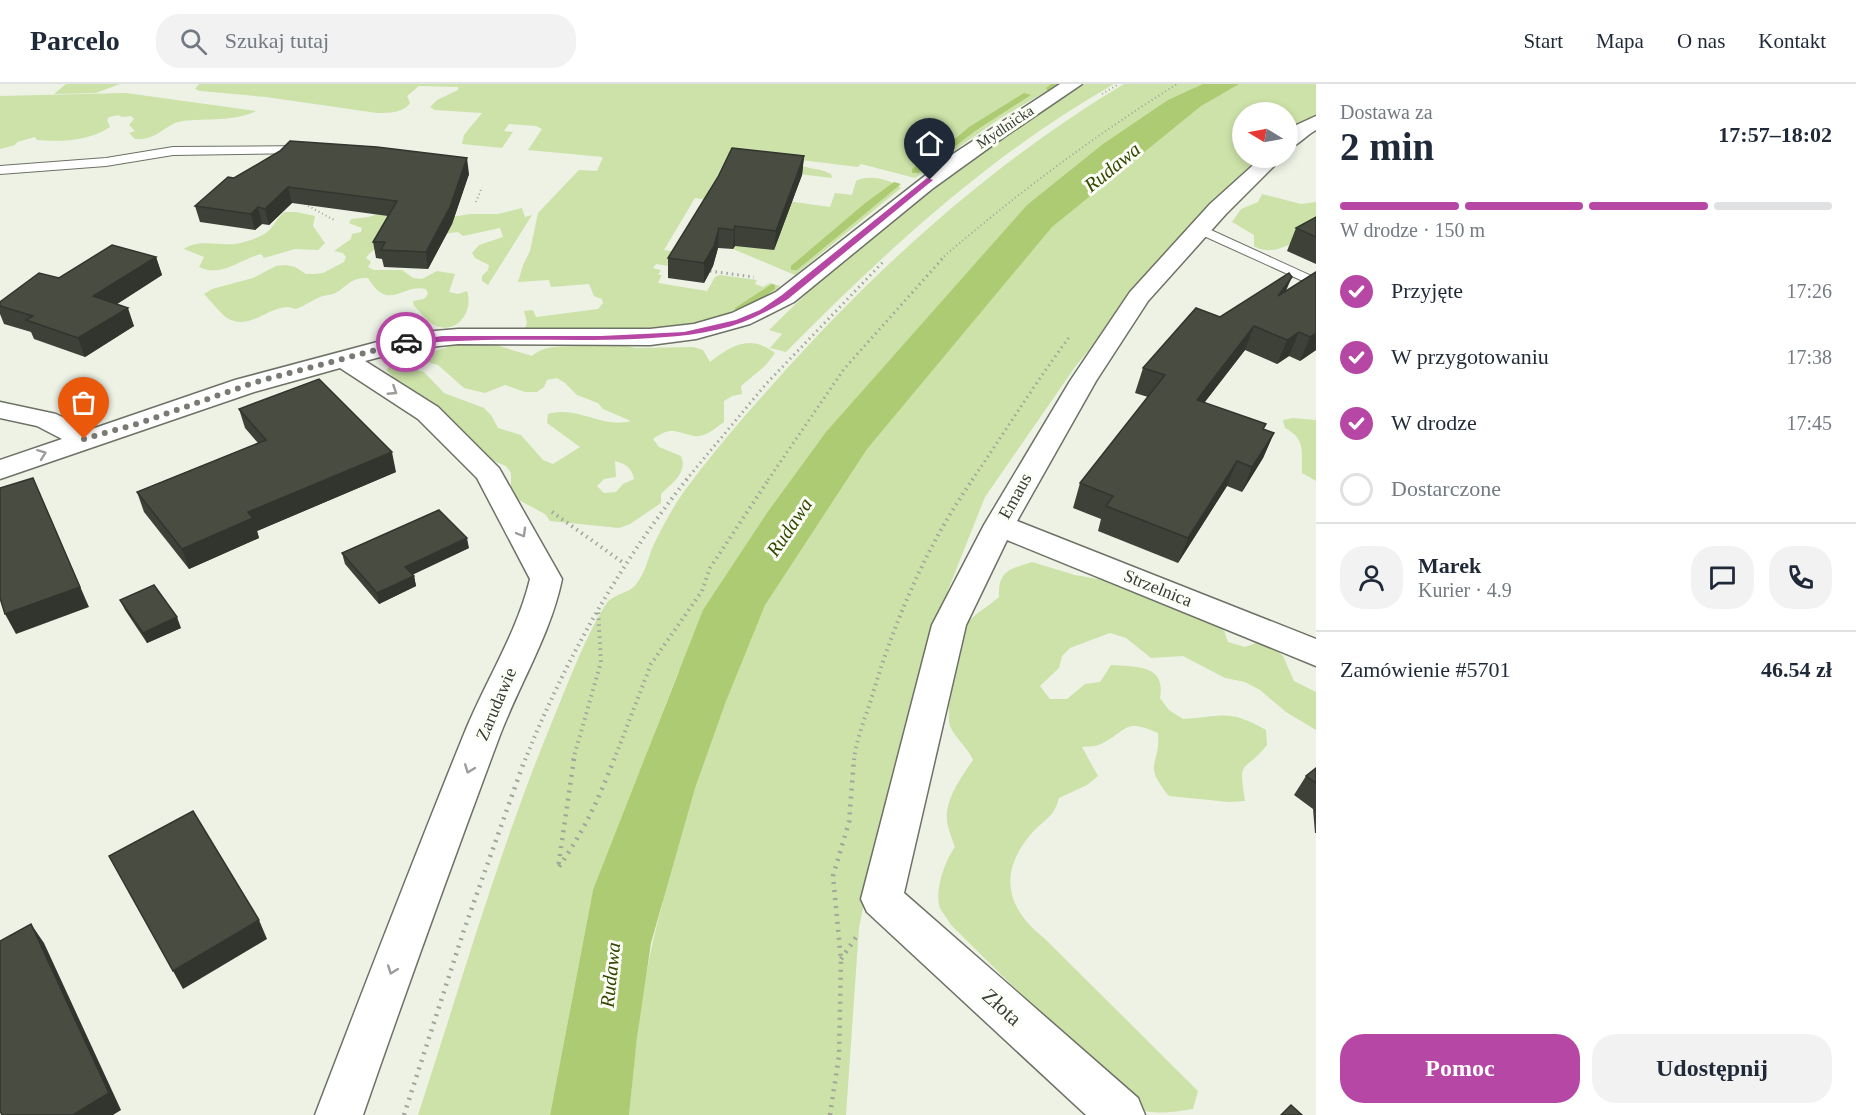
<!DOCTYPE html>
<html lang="pl">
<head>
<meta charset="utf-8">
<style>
	body { margin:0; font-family:"Times New Roman",serif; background:#f2f2f3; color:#1f2937; height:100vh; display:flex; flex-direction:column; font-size:22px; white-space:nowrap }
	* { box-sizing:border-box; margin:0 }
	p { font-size:20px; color:#747a83 }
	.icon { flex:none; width:33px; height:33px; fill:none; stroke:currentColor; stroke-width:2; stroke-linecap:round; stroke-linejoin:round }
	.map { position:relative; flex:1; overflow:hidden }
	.panel { display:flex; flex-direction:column; background:#fff; width:540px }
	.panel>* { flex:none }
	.needle { width:39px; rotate:280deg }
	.buttons { position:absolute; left:1232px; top:18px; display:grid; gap:12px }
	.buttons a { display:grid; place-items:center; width:66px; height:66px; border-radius:50%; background:#fff; box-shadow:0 3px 9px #0003; font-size:30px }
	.pin { position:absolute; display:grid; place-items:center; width:51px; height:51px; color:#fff; margin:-62px -26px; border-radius:50% 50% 50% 0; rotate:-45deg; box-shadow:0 0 6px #0007 }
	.pin .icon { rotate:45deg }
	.courier { position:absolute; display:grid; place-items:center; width:60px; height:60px; margin:-30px; border:4px solid #b647a5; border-radius:50%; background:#fff; color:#222; box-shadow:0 2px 8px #0007 }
	.overview em { font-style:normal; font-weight:700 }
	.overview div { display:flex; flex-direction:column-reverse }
	.overview { display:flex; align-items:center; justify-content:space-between; height:102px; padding:0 24px }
	h1 { font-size:39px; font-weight:700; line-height:45px }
	.bar { display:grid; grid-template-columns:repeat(4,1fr); gap:9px 6px; align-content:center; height:72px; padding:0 24px }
	.bar i { height:8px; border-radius:4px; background:#e0e1e3 }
	.bar .selected { background:#b647a5 }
	.bar p { grid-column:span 4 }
	.line { display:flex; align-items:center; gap:15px; padding:0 24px; border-top:2px solid #e0e1e3 }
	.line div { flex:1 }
	.round { display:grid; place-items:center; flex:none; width:63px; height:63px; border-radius:24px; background:#f2f2f3 }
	ol { padding:0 24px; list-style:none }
	li { display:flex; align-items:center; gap:18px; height:66px }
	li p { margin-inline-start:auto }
	li .icon { padding:6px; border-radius:50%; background:#b647a5; color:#fff; stroke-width:4 }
	li:last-child { color:#747a83 }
	li i { width:33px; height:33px; border:3px solid #e0e1e3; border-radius:50% }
	.primary-button { display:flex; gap:12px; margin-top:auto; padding:12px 24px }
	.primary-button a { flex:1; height:69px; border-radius:24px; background:#b647a5; color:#fff; font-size:24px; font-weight:700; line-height:69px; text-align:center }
	.primary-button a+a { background:#f2f2f3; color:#1f2937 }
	header { display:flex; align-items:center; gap:36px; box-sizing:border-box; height:84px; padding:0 30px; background:#fff; border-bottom:2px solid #e0e1e3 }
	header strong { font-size:28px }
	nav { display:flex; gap:33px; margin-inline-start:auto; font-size:21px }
	.search { width:420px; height:54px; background:#f2f2f3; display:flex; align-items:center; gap:15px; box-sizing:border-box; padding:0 21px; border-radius:24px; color:#747a83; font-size:22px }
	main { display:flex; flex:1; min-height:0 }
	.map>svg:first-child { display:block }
</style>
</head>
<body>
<header>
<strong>Parcelo</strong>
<div class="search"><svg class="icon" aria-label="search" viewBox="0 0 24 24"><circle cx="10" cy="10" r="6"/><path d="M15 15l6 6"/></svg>Szukaj tutaj</div>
<nav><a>Start</a><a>Mapa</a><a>O nas</a><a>Kontakt</a></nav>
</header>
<main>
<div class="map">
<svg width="1316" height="1031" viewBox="0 0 1316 1031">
	<rect width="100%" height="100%" fill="#edf2e5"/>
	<g fill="#cce2a8" fill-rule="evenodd">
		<path d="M 66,0 L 120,0 L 96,9 L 54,10 Z"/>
		<path d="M 199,0 L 1059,0 L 1002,33 L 915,94 L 861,80 L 858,83 L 793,75 C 807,88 816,82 831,90 L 832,94 L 799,90 L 787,117 L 830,123 L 835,109 L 852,111 L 856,97 C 868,90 891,95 901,104 L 795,191 L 733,165 L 735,162 L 715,117 L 695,114 L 664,166 L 677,168 L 669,182 L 656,180 L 653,184 L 661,186 L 658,191 L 662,191 L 658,199 L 707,207 L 715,193 L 720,191 L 757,196 L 755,200 L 763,203 L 770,199 L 780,202 C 721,260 601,246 524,246 L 527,239 L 524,227 L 533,226 L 536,233 L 598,225 L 603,219 L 602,215 L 594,212 L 589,200 L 551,203 L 549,196 L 518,198 L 523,181 L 530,167 L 538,129 L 579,86 L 597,87 L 603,73 L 528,66 L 542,45 L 536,42 L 509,40 L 504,47 L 513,48 L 502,64 L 462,60 L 464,51 L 482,29 L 435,26 L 430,23 L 437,16 L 458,6 L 458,3 L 419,2 L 407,12 L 410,19 C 404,29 388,29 377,29 L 266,13 L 200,7 L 195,5 Z"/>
		<path d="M 1085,0 L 1114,0 C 989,71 886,167 786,268 L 770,264 L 782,250 L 769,246 C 864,152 970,68 1085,0 Z"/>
		<path d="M 1124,0 L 1316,0 L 1316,36 L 1287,56 L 1287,28 L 1242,28 L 1242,74 L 1264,74 L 1210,120 L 1075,283 L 985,413 L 948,506 L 878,748 L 859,844 L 846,1031 L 629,1031 C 636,959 643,887 663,818 L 593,806 L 550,1031 L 418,1031 C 461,900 499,766 552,638 C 567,602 585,553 606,520 C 614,509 630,510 637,499 C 647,486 648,472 655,458 C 664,440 675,419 688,402 C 715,366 745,331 775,298 C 877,183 992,79 1124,0 ZM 679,586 L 726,617 L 721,628 L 655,648 Z"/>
		<path d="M 126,9 L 256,27 C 233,38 207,34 182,37 C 165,40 157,57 135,55 L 129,49 L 135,47 L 129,41 L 134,35 L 131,32 L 122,33 L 118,31 L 109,33 L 107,36 L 110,43 C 89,57 61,58 37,56 L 35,53 L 17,58 L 15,61 L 0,65 L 0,12 Z"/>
		<path d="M 1262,110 L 1301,120 L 1316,118 L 1316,150 C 1295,154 1276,175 1254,162 L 1254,151 L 1232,138 L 1241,125 L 1258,118 Z"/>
		<path d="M 522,124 L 525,133 L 532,131 L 488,201 L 482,197 L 482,192 L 488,186 L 489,181 L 475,174 L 472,169 L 479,161 L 503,153 L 500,144 L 463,152 L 458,148 C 438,151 375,155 366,174 L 371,178 L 368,183 L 374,186 L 402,186 L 413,194 L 422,195 L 437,187 L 455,190 L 449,208 L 458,210 L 467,207 C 474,227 457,252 434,241 C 425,236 421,228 414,222 L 413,217 L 424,215 L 428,210 L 426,205 C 402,199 389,229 368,194 C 349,193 347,204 333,210 C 330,211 326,211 323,212 C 313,215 305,222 296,225 C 273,215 252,249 227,234 C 222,231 209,215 204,210 L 212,205 L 253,194 L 276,182 L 286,181 L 295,183 L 306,190 L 315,190 L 323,189 L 344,178 L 346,173 L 343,169 L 334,167 L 351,155 L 352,150 L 361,148 L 362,144 L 349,139 L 351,135 L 369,133 L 384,127 L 452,133 L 470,130 L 498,130 Z"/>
		<path d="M 285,128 L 296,128 L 315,132 L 313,142 L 325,159 L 318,166 L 295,165 L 264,174 L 261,170 C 240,175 222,194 199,183 L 204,173 L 184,165 C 203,153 224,165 244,158 C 251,156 260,153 266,149 C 274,143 277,133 285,128 Z"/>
		<path d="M 596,258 L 624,261 L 635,264 L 693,263 L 703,266 L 710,278 C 732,261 750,250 775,269 L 766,281 L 741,302 L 742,310 L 732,312 L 724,317 L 724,338 C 715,344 705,354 694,352 C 675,348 671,342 653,355 L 659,363 L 681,372 C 688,389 672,399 661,410 L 661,419 L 630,440 L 619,444 L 550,437 L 545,430 L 515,414 L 511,406 L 511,389 L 506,382 L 467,366 L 386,286 L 392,280 L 424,288 L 444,309 L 484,324 L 491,331 L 498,344 L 521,351 L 543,376 L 553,380 L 580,363 L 547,339 L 548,330 C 579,321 601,345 631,337 L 603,325 L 598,319 L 577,311 L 565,299 L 557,294 L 547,296 L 544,303 L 537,308 L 525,308 L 505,301 L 485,309 L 464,304 L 438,281 L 420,276 L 425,270 L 457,260 L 496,261 L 532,272 C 550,256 575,267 596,258 ZM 615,377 C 626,380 632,384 634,395 L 623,400 L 616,408 L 604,409 L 597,402 L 604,395 L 616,393 Z"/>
		<path d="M 1293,334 L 1316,336 L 1316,397 L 1302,389 C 1301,367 1306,355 1285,344 L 1283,336 Z"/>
		<path d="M 1032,478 L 1075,491 L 1103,496 L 1214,537 L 1224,547 L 1228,558 L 1245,563 L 1256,559 L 1271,561 L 1283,572 L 1294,597 L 1316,608 L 1316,646 L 1286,628 L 1260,606 L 1245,598 L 1225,594 L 1183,572 L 1151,574 L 1126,554 L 1110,549 L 1070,564 L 1062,572 L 1059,584 L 1040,602 L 1050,615 L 1067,615 L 1085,600 L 1100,598 L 1111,581 C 1136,583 1166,580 1160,614 L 1169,626 L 1183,635 C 1222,633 1228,624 1266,646 L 1267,661 C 1243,691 1238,672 1245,717 L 1229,718 L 1169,712 C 1141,678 1161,683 1158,649 C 1123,634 1129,646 1101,660 C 1096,663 1088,662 1082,663 L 1098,692 L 1087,701 L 1059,714 C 1054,734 1043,736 1031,750 C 998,789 1006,824 1044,854 L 1198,1007 L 1193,1025 C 1173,1028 1155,1031 1137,1025 L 951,841 C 948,835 943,830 940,824 C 934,808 945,776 955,763 C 952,755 948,745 947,736 C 945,715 962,692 973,676 C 968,664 955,654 950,642 C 945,629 957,553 965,542 C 974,529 988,523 999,513 C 998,486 1010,485 1032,478 Z"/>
	</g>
	<path fill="#adcb72" d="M 1203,0 L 1239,0 L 1201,22 L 1052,143 L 867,365 L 765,521 L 726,617 L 695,704 L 651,859 L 637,954 L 629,1031 L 550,1031 L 593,806 L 703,526 L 767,429 L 826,348 L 1027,121 L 1103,60 L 1168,16 Z"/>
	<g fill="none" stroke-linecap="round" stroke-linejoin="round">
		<g fill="#adcb72" fill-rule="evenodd">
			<path d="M 1051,0 L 1060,0 L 1053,6 L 1047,6 L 1046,4 Z"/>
			<path d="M 1024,9 L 1031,11 L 975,47 L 948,68 L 944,68 L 918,89 L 912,89 L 912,85 L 937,67 L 941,67 L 969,43 Z"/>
			<path d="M 894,98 L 901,100 L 797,186 L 791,186 L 791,182 L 864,120 Z"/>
			<path d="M 772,200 L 775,201 L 775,205 L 743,228 L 735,228 L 735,224 Z"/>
		</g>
		<defs>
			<g id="service">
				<path d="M 308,62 L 314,66 L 312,69 L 173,71 L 106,82 L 0,90 L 0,82 L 106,74 L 173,63 Z"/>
				<path d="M 1200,141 L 1316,194 L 1316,203 L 1195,148 L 1193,145 L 1195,142 Z"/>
			</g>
			<g id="minor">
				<path d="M 1060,0 L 1082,0 L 1004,53 L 932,105 L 794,218 L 750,240 L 696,255 L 650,261 L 458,260 L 411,265 L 365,277 L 438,323 L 499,384 L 562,495 C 551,549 520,599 500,651 C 453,777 407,904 363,1031 L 315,1031 C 364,903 413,776 464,650 C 485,598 517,549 530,495 L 477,394 L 418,335 L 340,284 L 254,308 L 0,395 L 0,376 L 62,355 L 37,342 L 0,334 L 0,318 L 56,330 L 89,346 L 235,296 L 411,249 L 458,245 L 650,245 L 694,240 L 732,229 L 776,208 L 953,70 Z"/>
				<path d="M 1316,32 L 1316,46 C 1306,51 1298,62 1287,65 L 1287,48 L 1292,43 Z"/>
				<path d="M 1261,74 L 1282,74 L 1226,130 L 1148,217 L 1096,297 L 1017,437 L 1316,555 L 1316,582 L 1007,456 L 966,541 L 904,809 L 1138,1014 L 1145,1031 L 1086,1031 L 867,828 L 861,815 L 932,541 L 984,441 L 1070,297 L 1130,208 L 1210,120 Z"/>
			</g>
		</defs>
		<use href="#service" stroke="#6d7166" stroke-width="2"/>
		<use href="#minor" stroke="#6d7166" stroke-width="3"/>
		<g stroke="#a1a59b" stroke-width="2" stroke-dasharray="1 3" stroke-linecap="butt">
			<path d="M 1102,10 L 1119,0"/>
			<path d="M 301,118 L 334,136"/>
			<path d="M 476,118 L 482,103"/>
			<path d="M 941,175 C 1015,111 1094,52 1177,0"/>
		</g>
		<g stroke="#a1a59b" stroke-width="3" stroke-dasharray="1.5 4" stroke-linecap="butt">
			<path d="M 710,187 L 754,193"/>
			<path d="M 686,396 L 766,300 L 884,177"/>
			<path d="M 768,396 L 844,285 L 943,174"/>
			<path d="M 972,396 C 1005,348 1035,299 1070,252"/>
		</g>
		<g stroke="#a1a59b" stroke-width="4" stroke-dasharray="1.5 4.5" stroke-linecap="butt">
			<path d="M 552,428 L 625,480"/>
			<path d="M 525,676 C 566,574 619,481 687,395"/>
			<path d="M 573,676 L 601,578 L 598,525"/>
			<path d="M 614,676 L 651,580 L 702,507 L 710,484 L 769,395"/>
			<path d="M 854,676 C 856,657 864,637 870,619 C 893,540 926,462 973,395"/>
		</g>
		<g stroke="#a1a59b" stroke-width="4.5" stroke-dasharray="2 6" stroke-linecap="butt">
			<path d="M 574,675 L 558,784 C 584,747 598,717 614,675"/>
			<path d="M 841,875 L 859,849"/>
			<path d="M 404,1031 L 464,846 L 525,675"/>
			<path d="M 830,1031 L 839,972 L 841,876 L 833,792 L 849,738 L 854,675"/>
		</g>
		<use href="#service" fill="#fff" fill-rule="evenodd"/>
		<use href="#minor" fill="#fff" fill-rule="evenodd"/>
	</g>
	<g fill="#3e4138">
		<path d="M 804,72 L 802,91 L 774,166 L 735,162 L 733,165 L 718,164 L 713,182 L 704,199 L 668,194 L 668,174 Z"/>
		<path d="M 469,90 L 452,140 L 428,185 L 384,183 L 382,175 L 376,174 L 373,158 L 388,132 L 292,119 L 269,141 L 262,140 L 255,146 L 200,138 L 195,122 L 234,94 Z"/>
		<path d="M 1316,133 L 1316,180 L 1287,167 L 1296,144 Z"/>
		<path d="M 156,173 L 162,191 L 117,220 L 134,242 L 85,273 L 34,255 L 31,248 L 4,240 L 0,230 L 0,218 L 59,194 Z"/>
		<path d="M 1316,188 L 1316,266 L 1300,277 L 1289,272 L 1277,280 L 1245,266 L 1204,319 L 1264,345 L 1274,349 L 1263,374 L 1242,408 L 1227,402 L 1178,479 L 1098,447 L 1101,435 L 1073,424 L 1080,399 L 1148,313 L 1135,309 L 1143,284 L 1220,233 L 1286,207 Z"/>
		<path d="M 239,325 L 396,388 L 257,447 L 259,454 L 189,485 L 144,428 L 137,408 L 258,359 L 245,344 Z"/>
		<path d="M 469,464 L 412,491 L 414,492 L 416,502 L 379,520 L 345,480 L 342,469 Z"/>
		<path d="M 120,516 L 181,544 L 147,559 L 125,526 Z"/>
		<path d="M 1316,684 L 1316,749 L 1315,749 L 1313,725 L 1294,711 L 1306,692 Z"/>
	</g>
	<g fill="#32352e">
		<path d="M 804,72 L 802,91 L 774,166 L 776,147 Z"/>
		<path d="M 467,74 L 469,90 L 452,140 L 428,185 L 426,168 Z"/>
		<path d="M 288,103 L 292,119 L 269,141 L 265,125 Z"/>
		<path d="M 258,123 L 262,140 L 255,146 L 251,130 Z"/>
		<path d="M 735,142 L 735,162 L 733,165 L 734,146 Z"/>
		<path d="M 719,144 L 718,164 L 713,182 L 704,199 L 704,179 Z"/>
		<path d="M 156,173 L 162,191 L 100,231 L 93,212 Z"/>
		<path d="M 1292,193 L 1282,216 L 1278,212 Z"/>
		<path d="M 128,224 L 134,242 L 85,273 L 78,254 Z"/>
		<path d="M 1254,242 L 1245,266 L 1187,341 L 1197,316 Z"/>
		<path d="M 1299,248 L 1289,272 L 1277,280 L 1287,256 Z"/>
		<path d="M 1316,249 L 1316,266 L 1300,277 L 1310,253 Z"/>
		<path d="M 1274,349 L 1263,374 L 1242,408 L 1252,383 Z"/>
		<path d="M 392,368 L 396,388 L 257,447 L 259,454 L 189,485 L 182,465 L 248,428 Z"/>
		<path d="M 1237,377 L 1227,402 L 1178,479 L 1188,454 Z"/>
		<path d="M 33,394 L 89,523 L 16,550 L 5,530 Z"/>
		<path d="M 467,454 L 469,464 L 407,493 L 405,483 Z"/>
		<path d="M 414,492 L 416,502 L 379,520 L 377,509 Z"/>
		<path d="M 177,533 L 181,544 L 147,559 L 143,549 Z"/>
		<path d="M 259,836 L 267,855 L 183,905 L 173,887 Z"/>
		<path d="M 31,840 L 44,859 L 121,1026 L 113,1031 L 73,1031 Z"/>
	</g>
	<g fill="#484c41" stroke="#32352e" stroke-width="1.5">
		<path d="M 290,57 L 377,63 L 467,74 L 450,123 L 426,168 L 381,166 L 385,158 L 373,158 L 397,117 L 288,103 L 265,125 L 258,123 L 251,130 L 195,122 L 228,93 L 234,94 L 280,67 Z"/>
		<path d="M 732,64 L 804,72 L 776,147 L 735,142 L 734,146 L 719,144 L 714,162 L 704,179 L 668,174 L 718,93 Z"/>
		<path d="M 1316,133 L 1316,153 L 1296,144 Z"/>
		<path d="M 112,161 L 156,173 L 93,212 L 128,224 L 78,254 L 26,236 L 33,232 L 0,222 L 0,218 L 39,189 L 59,194 Z"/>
		<path d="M 1316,188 L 1316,249 L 1310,253 L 1299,248 L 1287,256 L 1254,242 L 1197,316 L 1266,340 L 1263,345 L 1274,349 L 1252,383 L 1237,377 L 1188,454 L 1106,422 L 1113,412 L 1080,399 L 1165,291 L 1143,284 L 1196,224 L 1220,233 L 1289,189 L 1292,193 L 1278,212 Z"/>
		<path d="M 319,295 L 392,368 L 248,428 L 253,434 L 182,465 L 137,408 L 266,356 L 239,325 Z"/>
		<path d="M 33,394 L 80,503 L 5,530 L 0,514 L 0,404 Z"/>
		<path d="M 439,426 L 467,454 L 405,483 L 414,492 L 377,509 L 342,469 Z"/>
		<path d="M 154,501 L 177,533 L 143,549 L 120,516 Z"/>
		<path d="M 1316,684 L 1316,699 L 1306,692 Z"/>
		<path d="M 193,727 L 259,836 L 173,887 L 109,772 Z"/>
		<path d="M 31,840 L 109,1009 L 73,1031 L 2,1031 L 0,1027 L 0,857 Z"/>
		<path d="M 1291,1021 L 1302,1031 L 1281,1031 Z"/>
	</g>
	<defs><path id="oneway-chevron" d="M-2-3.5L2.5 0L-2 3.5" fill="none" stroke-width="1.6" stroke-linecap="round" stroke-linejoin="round" transform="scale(1.5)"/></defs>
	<g stroke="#9c9d9a">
		<use href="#oneway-chevron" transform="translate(393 307) rotate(33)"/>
		<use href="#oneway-chevron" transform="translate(42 370) rotate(-20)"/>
		<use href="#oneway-chevron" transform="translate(522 449) rotate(60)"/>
		<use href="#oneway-chevron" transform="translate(469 685) rotate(111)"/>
		<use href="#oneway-chevron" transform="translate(392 886) rotate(110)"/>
	</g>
	<path fill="#b647a5" d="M 927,94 L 933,96 L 788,215 C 773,224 759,232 743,238 C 709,251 671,253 635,255 C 559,258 482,252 406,261 L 402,258 L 442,252 L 601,252 L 684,248 L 736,236 L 760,226 L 782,211 Z"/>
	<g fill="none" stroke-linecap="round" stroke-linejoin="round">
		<path stroke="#787b73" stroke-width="6" stroke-dasharray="0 10.8" d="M 84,355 L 140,339 L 256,298 L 406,258"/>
	</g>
	<g text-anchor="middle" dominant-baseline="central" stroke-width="6" stroke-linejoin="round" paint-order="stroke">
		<g font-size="15" fill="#393b36" stroke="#fbfff5">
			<text transform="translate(1005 43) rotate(-34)">Mydlnicka</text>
		</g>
		<g font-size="18" fill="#393b36" stroke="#fbfff5">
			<text transform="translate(1015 412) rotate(-61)">Emaus</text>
			<text transform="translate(1158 504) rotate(22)">Strzelnica</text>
			<text transform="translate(496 620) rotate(-67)">Zarudawie</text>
		</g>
		<g font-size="20" font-style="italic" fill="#344601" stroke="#fbfff5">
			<text transform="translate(1112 83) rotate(-39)">Rudawa</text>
			<text transform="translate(789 443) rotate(-56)">Rudawa</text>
			<text transform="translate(610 891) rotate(-84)">Rudawa</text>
		</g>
		<g font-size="21" fill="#393b36" stroke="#fbfff5">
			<text transform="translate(1002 923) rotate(42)">Złota</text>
		</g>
	</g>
</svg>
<div class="buttons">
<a><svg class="needle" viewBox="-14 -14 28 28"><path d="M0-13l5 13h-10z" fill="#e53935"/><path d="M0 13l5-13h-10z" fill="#747a83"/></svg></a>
</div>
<div class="pin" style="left:84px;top:355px;background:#ea580c"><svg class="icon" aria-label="bag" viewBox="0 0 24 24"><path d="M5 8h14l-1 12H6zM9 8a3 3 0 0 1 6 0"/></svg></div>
<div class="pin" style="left:930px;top:96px;background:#1f2937"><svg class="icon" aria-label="home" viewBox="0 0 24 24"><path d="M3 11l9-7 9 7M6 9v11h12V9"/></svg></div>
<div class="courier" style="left:406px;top:258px"><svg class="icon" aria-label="car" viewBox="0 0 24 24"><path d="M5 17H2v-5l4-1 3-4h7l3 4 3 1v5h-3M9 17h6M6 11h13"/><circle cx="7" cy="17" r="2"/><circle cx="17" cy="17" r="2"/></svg></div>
</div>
<section class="panel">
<div class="overview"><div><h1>2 min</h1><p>Dostawa za</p></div><em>17:57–18:02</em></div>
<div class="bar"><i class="selected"></i><i class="selected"></i><i class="selected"></i><i></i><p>W drodze · 150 m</p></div>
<ol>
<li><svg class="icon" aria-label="check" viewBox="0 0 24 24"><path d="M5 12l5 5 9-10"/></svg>Przyjęte<p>17:26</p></li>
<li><svg class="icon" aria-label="check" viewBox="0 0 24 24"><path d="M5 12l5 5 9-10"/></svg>W przygotowaniu<p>17:38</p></li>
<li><svg class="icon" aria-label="check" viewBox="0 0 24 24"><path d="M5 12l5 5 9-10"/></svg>W drodze<p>17:45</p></li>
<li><i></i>Dostarczone</li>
</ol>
<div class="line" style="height:108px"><a class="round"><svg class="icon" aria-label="person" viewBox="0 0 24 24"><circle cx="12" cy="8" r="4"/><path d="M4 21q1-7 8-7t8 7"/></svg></a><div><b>Marek</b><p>Kurier · 4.9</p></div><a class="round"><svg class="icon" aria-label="chat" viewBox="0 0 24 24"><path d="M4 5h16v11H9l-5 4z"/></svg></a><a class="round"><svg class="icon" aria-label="phone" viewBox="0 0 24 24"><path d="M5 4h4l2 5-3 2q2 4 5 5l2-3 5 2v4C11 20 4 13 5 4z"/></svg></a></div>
<div class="line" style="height:78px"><div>Zamówienie #5701</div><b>46.54 zł</b></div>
<div class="primary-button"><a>Pomoc</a><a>Udostępnij</a></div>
</section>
</main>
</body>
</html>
